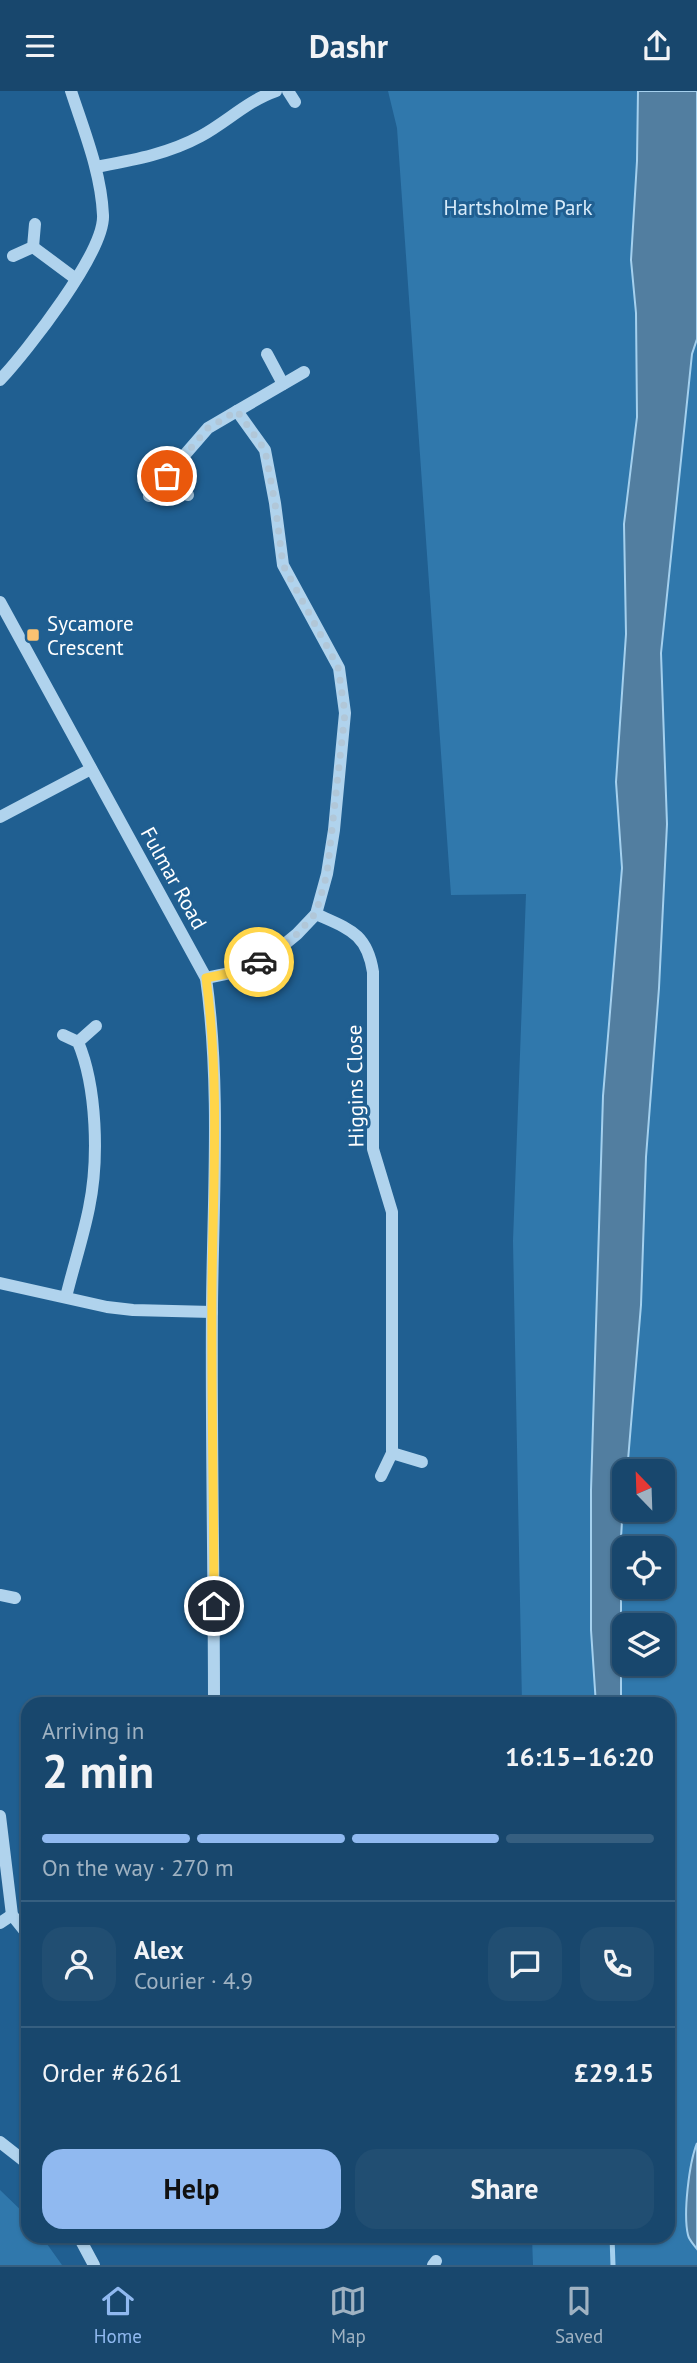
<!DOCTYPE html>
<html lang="en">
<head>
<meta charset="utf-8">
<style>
	body { margin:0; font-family:"PT Sans",sans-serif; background:#214e72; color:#f1f3f6; height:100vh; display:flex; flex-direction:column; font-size:26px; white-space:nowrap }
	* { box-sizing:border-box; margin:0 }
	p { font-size:23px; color:#9fb2c2 }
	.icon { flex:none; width:38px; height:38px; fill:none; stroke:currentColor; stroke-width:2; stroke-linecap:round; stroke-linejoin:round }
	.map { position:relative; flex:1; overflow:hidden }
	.sheet { position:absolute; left:21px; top:1606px; width:654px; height:546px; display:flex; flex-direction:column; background:#18476d; border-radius:21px; box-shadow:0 2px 5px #0004,0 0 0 2px #365f80 }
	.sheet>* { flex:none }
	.needle { width:46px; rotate:337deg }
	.buttons { position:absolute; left:612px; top:1368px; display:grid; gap:14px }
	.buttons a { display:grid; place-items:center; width:63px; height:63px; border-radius:14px; background:#18476d; box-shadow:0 2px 5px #0004,0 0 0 2px #365f80; font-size:35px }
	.pin { position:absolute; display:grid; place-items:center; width:60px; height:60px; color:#fff; margin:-30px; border:4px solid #fff; border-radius:50%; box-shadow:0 2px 7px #0007 }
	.courier { position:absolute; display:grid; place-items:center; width:70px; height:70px; margin:-35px; border:5px solid #ffd54a; border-radius:50%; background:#fff; color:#222; box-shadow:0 2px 9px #0007 }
	.headline em { font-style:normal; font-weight:800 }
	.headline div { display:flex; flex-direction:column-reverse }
	.headline { display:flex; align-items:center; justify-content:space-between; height:119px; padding:0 21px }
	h1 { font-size:46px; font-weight:800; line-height:52px }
	.bar { display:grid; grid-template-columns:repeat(4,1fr); gap:10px 7px; align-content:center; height:84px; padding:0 21px }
	.bar i { height:9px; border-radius:5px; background:#365f80 }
	.bar .selected { background:#90b9f0 }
	.bar p { grid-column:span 4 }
	.line { display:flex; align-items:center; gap:18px; padding:0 21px; border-top:2px solid #365f80 }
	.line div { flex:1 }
	.round { display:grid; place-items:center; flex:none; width:74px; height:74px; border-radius:21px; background:#214e72 }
	.action { display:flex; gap:14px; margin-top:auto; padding:14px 21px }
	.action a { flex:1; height:80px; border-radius:21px; background:#90b9f0; color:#111; font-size:28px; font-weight:800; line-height:80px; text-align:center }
	.action a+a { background:#214e72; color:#f1f3f6 }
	header { display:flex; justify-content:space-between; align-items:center; height:91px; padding:0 21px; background:#18476d; font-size:32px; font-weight:800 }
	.tabs { display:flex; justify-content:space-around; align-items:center; height:98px; border-top:2px solid #365f80; background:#18476d; font-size:19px; color:#9fb2c2 }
	.tabs a { display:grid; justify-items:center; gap:4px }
	.tabs .selected { color:#90b9f0 }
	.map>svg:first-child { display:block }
</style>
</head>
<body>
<header><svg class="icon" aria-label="menu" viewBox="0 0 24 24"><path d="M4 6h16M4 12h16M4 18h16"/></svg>Dashr<svg class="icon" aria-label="share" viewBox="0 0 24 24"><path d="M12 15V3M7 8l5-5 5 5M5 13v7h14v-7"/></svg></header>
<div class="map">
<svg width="697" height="2174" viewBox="0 0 697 2174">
	<rect width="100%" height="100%" fill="#205f91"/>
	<g fill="#3078ac" fill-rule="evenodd">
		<path d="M 388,0 L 638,0 L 637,70 L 631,169 L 636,222 L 637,326 L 624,433 L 626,543 L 616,691 L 622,777 L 603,1005 L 591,1399 L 591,1539 L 596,1613 L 522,1613 L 513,1150 L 526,803 L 451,804 L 397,37 Z"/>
		<path d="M 697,248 L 697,2174 L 533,2174 L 532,2146 L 668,2146 L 668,1614 L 621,1613 L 621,1447 L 625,1402 L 625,1419 L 663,1419 L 663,1381 L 627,1381 L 641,1214 L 646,1066 L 659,897 L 667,733 L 661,562 L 692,263 ZM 625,1458 L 663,1458 L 663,1496 L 625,1496 ZM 625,1535 L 663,1535 L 663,1573 L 625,1573 Z"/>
		<path d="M 0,2099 L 28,2126 L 28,2146 L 42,2146 L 62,2174 L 0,2174 Z"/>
	</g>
	<g fill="#527ea0" stroke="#a4d0ee" stroke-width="2">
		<path d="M 638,0 L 697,0 L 697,248 L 692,263 L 661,562 L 667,733 L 659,897 L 646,1066 L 641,1214 L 627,1381 L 625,1381 L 621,1447 L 621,1613 L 596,1614 L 591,1539 L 591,1399 L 603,1005 L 622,777 L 616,691 L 626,543 L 624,433 L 637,326 L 636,222 L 631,169 L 637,70 Z"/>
		<path d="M 697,2052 L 697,2158 C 694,2154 689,2149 688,2144 C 683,2123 689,2072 697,2052 Z"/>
	</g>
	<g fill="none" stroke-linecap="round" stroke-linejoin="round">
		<path stroke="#a4d0ee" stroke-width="5" d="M 612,2146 L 613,2174"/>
		<g stroke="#b0d3ed" stroke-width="12">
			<path d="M 288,0 L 295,11"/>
			<path d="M 96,76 C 133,69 168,63 201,45 C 227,31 247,10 276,0"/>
			<path d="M 33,156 L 76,188"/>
			<path d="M 13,165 L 33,156 L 35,133"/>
			<path d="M 267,263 L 283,293"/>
			<path d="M 0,289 C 27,260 105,161 103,124 C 101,81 84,40 71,0"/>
			<path d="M 237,320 L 304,281"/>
			<path d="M 167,385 L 188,404"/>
			<path d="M 149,405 L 208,337 L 237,320 L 265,359 L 275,412 L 283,474 L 339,577 L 345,622 L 334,739 L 327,783 L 316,823 L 297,843 L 269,866 L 240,880 L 206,887"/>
			<path d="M 0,511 L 206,887 C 221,995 213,1106 212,1215 C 211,1348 214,1481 214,1614"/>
			<path d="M 0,726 L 91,678"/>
			<path d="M 316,823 C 349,838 367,842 373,881 L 373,1058 L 392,1121 L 392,1362 L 381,1385"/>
			<path d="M 63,944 L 78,951 C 97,996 99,1069 89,1117 C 83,1147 73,1177 66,1206"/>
			<path d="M 78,951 L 96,935"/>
			<path d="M 0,1192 L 107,1216 L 133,1219 L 212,1221"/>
			<path d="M 392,1362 L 422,1371"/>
			<path d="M 0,1504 L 15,1507"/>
			<path d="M 0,1725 L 12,1824 L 28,1844"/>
			<path d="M 0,1832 L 12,1824"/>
			<path d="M 0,2051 L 28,2073"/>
			<path d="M 79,2146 L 94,2174"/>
			<path d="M 433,2174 L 436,2170"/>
		</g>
	</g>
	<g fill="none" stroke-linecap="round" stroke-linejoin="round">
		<path stroke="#b1c7d8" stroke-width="7" stroke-dasharray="0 12.6" d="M 167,385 L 208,337 L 237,320 L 265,359 L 275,412 L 283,474 L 338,576 L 345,622 L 327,783 L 316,822 L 297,843 L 269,866 L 259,871"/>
		<path stroke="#ffd54a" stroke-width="9" d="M 214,1515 C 214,1409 211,1302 212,1195 C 213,1093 220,989 206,887 L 240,880 L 259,871"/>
	</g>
	<rect fill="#fac271" stroke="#205f91" stroke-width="2.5" x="26" y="537" width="14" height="14" rx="3.5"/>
	<g text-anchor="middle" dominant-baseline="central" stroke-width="6" stroke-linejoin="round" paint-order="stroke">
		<g font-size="21" fill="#d6eaf9" stroke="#205f91">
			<text x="518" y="116">Hartsholme Park</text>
		</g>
		<g font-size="21" fill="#fff" stroke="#205f91" text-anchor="start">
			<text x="47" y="532">Sycamore<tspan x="47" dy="24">Crescent</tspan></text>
		</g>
		<g font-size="21" fill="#fff" stroke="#205f91">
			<text transform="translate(174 787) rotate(61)">Fulmar Road</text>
			<text transform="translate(355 995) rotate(-91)">Higgins Close</text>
		</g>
	</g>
</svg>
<div class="buttons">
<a><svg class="needle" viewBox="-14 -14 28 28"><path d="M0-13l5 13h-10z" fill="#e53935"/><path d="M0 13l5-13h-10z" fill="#9fb2c2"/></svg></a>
<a><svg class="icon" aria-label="locate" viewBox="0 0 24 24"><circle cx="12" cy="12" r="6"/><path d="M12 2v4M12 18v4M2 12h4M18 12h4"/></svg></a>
<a><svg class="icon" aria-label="layers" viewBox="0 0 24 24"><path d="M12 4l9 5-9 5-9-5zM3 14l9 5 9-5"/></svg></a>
</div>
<div class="pin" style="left:167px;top:385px;background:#ea580c"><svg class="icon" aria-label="bag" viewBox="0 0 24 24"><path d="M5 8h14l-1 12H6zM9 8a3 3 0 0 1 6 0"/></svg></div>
<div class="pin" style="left:214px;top:1515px;background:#1f2937"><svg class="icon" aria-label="home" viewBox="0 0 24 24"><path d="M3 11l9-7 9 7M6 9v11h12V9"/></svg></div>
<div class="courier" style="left:259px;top:871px"><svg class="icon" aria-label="car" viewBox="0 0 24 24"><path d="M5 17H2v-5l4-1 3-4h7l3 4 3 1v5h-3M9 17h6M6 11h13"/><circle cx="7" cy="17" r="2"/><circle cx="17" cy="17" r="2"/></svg></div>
<section class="sheet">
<div class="headline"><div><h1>2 min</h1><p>Arriving in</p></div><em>16:15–16:20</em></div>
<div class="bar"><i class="selected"></i><i class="selected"></i><i class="selected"></i><i></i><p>On the way · 270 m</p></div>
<div class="line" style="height:126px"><a class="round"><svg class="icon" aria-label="person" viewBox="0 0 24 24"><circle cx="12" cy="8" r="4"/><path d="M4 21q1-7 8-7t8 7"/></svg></a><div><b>Alex</b><p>Courier · 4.9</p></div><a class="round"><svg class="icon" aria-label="chat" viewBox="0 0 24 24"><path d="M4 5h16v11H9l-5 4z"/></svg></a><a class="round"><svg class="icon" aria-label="phone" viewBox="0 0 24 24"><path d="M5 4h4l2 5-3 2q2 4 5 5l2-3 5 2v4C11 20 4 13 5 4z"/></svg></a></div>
<div class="line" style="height:91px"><div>Order #6261</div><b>£29.15</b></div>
<div class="action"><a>Help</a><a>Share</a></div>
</section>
</div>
<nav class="tabs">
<a class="selected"><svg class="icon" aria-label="home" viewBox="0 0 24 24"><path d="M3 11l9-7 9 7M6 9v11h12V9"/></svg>Home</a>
<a><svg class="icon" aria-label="map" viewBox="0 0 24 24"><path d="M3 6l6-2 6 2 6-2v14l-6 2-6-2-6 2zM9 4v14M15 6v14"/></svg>Map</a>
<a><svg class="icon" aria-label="saved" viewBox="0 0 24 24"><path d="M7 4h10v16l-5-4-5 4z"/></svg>Saved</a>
</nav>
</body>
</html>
